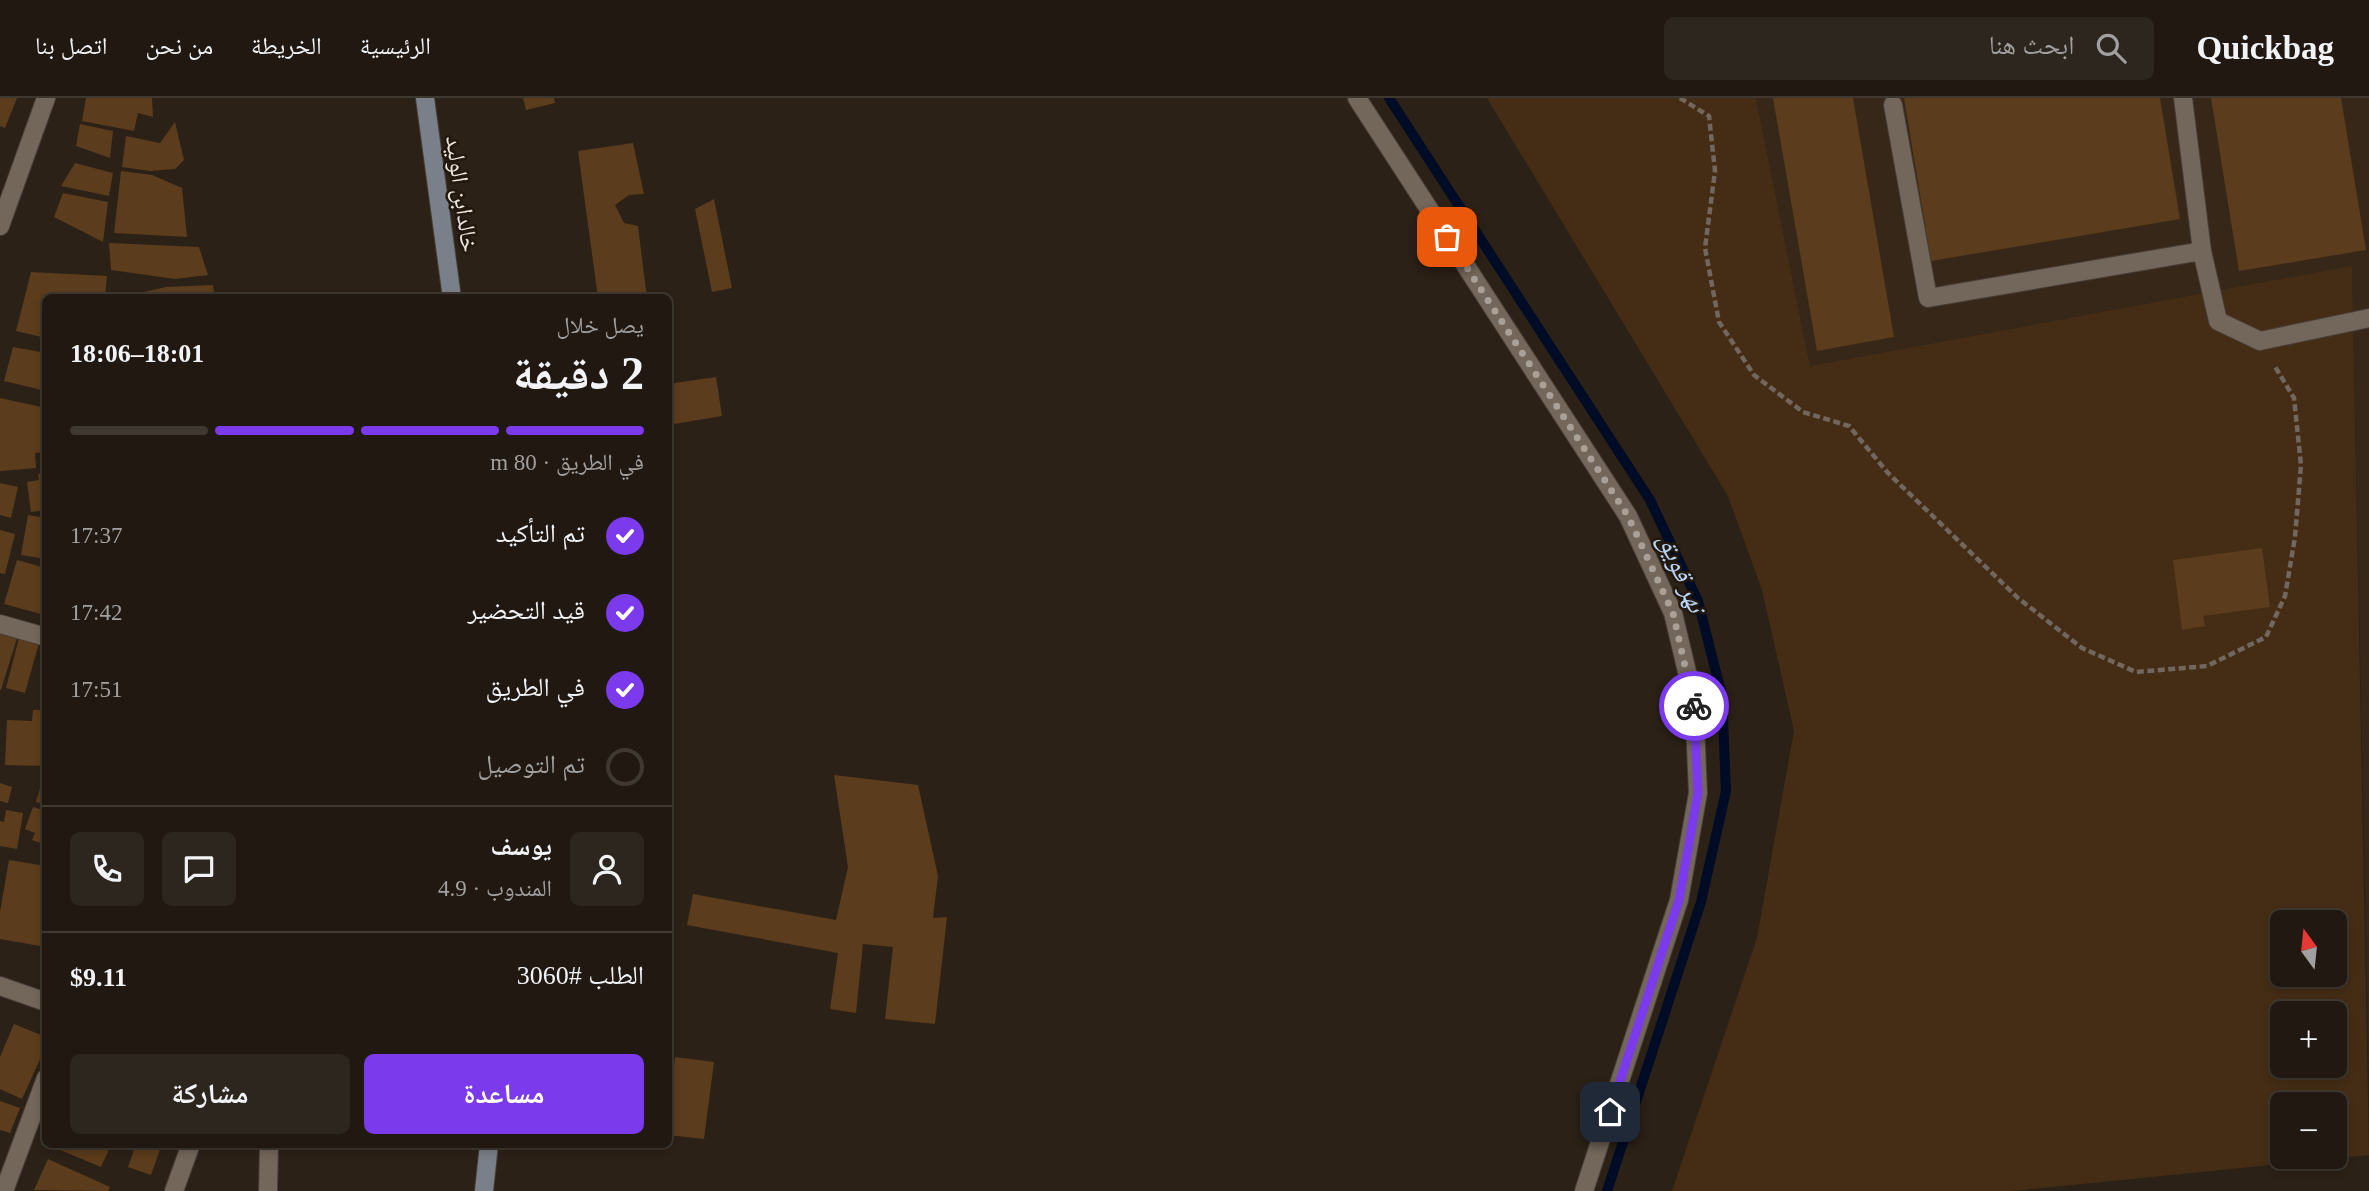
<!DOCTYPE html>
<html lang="ar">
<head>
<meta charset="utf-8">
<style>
	body { margin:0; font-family:"Times New Roman","Noto Naskh Arabic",serif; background:#2d261f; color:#f1f3f6; direction:rtl; height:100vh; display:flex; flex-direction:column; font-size:26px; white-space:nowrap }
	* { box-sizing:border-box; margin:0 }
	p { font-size:23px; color:#a2a09f }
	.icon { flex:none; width:38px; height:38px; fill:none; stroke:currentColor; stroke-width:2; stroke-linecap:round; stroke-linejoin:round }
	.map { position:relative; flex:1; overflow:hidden; direction:ltr }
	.sheet { position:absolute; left:42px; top:196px; width:630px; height:854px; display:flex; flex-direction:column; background:#211911; border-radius:10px; box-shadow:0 4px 10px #0003,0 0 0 2px #3e3831; direction:rtl }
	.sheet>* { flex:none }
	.needle { width:46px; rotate:345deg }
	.controls { position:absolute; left:2270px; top:812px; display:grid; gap:14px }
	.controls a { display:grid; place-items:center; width:77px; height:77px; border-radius:10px; background:#211911; box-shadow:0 4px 10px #0003,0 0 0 2px #3e3831; font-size:35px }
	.pin { position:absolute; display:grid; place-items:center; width:60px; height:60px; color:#fff; margin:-30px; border-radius:14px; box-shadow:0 4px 10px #0006 }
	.courier { position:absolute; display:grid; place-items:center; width:70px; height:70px; margin:-35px; border:5px solid #7c3aed; border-radius:50%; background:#fff; color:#222; box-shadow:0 2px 9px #0007 }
	.summary em { font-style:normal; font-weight:800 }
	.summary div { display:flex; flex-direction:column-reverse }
	.summary { display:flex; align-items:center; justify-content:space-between; height:119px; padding:0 28px }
	h1 { font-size:46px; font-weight:800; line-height:52px }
	.bar { display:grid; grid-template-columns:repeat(4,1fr); gap:10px 7px; align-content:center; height:84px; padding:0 28px }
	.bar i { height:9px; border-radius:5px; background:#3e3831 }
	.bar .on { background:#7c3aed }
	.bar p { grid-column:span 4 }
	.line { display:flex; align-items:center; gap:18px; padding:0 28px; border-top:2px solid #3e3831 }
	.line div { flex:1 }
	.round { display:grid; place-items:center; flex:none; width:74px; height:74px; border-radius:10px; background:#2d261f }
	ol { padding:0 28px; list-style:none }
	li { display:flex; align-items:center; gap:21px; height:77px }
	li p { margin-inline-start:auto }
	li .icon { padding:7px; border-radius:50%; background:#7c3aed; color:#fff; stroke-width:4 }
	li:last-child { color:#a2a09f }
	li i { width:38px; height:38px; border:4px solid #3e3831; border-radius:50% }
	.cta { display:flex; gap:14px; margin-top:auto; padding:14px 28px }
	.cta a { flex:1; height:80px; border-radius:10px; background:#7c3aed; color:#fff; font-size:28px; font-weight:800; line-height:80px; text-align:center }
	.cta a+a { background:#2d261f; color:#f1f3f6 }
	header { display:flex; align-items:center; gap:42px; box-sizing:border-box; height:98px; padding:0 35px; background:#211911; border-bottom:2px solid #3e3831 }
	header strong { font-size:33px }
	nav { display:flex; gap:38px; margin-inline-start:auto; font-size:24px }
	.search { width:490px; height:63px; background:#2d261f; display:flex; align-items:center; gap:18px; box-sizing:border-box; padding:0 24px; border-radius:10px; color:#a2a09f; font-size:26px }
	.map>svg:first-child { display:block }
</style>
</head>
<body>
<header>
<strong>Quickbag</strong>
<div class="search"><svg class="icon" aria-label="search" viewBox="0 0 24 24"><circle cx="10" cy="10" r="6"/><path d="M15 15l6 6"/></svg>ابحث هنا</div>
<nav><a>الرئيسية</a><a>الخريطة</a><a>من نحن</a><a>اتصل بنا</a></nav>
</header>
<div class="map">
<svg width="2369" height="1093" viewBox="0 0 2369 1093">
	<rect width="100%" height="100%" fill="#2c2117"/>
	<path fill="#372718" d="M 1756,0 L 2369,0 L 2369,981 L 2352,169 L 1810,268 Z"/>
	<path fill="#452d15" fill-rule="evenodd" d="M 1487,0 L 1756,0 L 1810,268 L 2352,168 L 2369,1057 L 2011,1093 L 1672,1093 L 1757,840 L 1794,633 L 1762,492 L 1728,398 ZM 2282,824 L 2334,824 L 2334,877 L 2282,877 ZM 2282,915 L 2334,915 L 2334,968 L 2282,968 ZM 2282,1006 L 2334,1006 L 2334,1059 L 2282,1059 Z"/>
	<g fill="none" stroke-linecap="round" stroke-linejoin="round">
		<path stroke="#000b26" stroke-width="10" d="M 1389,0 L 1650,402 L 1698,503 L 1722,598 L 1726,693 L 1701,804 L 1607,1093"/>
	</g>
	<g fill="#5b3c1c">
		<path d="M 0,0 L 17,0 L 5,30 L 0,28 Z"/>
		<path d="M 86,0 L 152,0 L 153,19 L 138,15 L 134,33 L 82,23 Z"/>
		<path d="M 523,0 L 554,0 L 555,5 L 526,12 Z"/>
		<path d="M 1773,0 L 1853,0 L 1894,239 L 1817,253 Z"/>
		<path d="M 1904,0 L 2160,0 L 2180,121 L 1931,163 Z"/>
		<path d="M 2211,0 L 2341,0 L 2366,152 L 2239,173 Z"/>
		<path d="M 175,24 L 184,62 L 175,71 L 150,73 L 122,69 L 126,38 L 160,45 Z"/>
		<path d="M 80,26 L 113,33 L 110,60 L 76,48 Z"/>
		<path d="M 633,45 L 644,96 L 629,97 L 615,107 L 624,125 L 638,128 L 647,200 L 598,200 L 578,53 Z"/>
		<path d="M 75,65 L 113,75 L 109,98 L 61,88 Z"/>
		<path d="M 121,73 L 152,77 L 182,90 L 187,139 L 114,135 Z"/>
		<path d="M 63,95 L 108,104 L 103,144 L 54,119 Z"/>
		<path d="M 714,101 L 732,190 L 712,194 L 695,111 Z"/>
		<path d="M 109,145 L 199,149 L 208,177 L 175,181 L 111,172 Z"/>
		<path d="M 31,174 L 107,178 L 105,200 L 46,200 L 46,240 L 16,233 Z"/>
		<path d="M 213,187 L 215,200 L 118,200 L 166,189 Z"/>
		<path d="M 13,249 L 46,255 L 46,293 L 4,283 Z"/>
		<path d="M 716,279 L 722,318 L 668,327 L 668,286 Z"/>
		<path d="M 0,300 L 46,310 L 46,354 L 35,355 L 36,370 L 0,373 Z"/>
		<path d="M 46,375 L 46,412 L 31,414 L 27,384 L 39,382 L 38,376 Z"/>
		<path d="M 0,385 L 18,389 L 11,420 L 0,417 Z"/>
		<path d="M 28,417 L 46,420 L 46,461 L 21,457 Z"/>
		<path d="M 0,432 L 15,436 L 5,476 L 0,475 Z"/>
		<path d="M 2262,450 L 2270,509 L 2203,518 L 2205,528 L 2182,532 L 2173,462 Z"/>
		<path d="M 17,462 L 46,470 L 45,517 L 4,506 Z"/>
		<path d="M 0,535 L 17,540 L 1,592 L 0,592 Z"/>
		<path d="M 19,540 L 39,545 L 25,595 L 6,590 Z"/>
		<path d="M 33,612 L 46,612 L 45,668 L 5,667 L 7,622 L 32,623 Z"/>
		<path d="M 834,677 L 918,687 L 938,778 L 933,820 L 947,819 L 935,926 L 885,921 L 893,849 L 863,846 L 856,915 L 830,911 L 838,855 L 687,827 L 693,796 L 836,822 L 848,769 Z"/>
		<path d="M 0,685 L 12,689 L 8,705 L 0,703 Z"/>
		<path d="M 41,687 L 46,688 L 46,707 L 36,704 Z"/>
		<path d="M 33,709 L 46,713 L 46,747 L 32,742 L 35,735 L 25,731 Z"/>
		<path d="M 6,712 L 23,715 L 17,751 L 0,748 L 0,723 L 4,724 Z"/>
		<path d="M 9,762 L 46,768 L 46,849 L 0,841 L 0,814 Z"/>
		<path d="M 14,926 L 46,939 L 46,948 L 22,1001 L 0,991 L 0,959 Z"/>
		<path d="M 675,959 L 714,964 L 704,1041 L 668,1037 L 668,1014 Z"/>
		<path d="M 0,1003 L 20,1010 L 10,1035 L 0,1032 Z"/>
		<path d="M 46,1046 L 98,1046 L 109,1051 L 101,1069 Z"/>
		<path d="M 136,1046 L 162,1046 L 151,1077 L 128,1069 Z"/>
		<path d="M 48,1061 L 110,1089 L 108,1093 L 34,1092 Z"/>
	</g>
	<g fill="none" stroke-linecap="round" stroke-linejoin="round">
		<defs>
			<g id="lane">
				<path d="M 1357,0 L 1628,418 L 1673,515 L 1694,603 L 1698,695 L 1679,802 L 1584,1093"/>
				<path d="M 1893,7 L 1928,200 L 2202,153 L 2183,0"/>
				<path d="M 2202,153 L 2218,223 L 2260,243 L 2369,220"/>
				<path d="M 0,526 L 46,539"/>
			</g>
			<g id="street">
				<path d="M 0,128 L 46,0"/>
				<path d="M 0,888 L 46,904"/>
				<path d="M 4,1093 L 46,980"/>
				<path d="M 174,1093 L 191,1046"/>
				<path d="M 268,1093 L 269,1046"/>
			</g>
			<g id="secondary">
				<path d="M 425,0 L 452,200"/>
				<path d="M 484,1093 L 489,1046"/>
			</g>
		</defs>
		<use href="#lane" stroke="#483e38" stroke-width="20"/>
		<use href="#street" stroke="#483e38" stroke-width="20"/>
		<use href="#secondary" stroke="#483e38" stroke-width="20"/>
		<path stroke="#71675e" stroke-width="4.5" stroke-dasharray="7 3.5" stroke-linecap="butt" d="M 1680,0 L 1709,18 L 1715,73 L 1705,150 L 1719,224 L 1754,277 L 1803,314 L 1849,328 L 1888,375 L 2018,500 L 2082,550 L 2136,574 L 2207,568 L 2266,539 L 2285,498 L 2295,439 L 2301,367 L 2294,300 L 2274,267"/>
		<use href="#lane" stroke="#73665a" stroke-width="18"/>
		<use href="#street" stroke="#73665a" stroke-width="18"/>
		<use href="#secondary" stroke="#7a8089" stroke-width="18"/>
	</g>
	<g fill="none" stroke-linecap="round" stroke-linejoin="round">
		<path stroke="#a9a098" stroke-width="7" stroke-dasharray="0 12.6" d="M 1447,139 L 1628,418 L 1673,515 L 1694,608"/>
		<path stroke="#7c3aed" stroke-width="9" d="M 1610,1014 L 1679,802 L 1698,695 L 1694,608"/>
	</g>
	<g text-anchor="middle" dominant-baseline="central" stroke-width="5" stroke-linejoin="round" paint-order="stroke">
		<g font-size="24" fill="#ece4de" stroke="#22180e">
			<text transform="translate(462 96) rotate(82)">خالدابن الوليد</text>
		</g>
		<g font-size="26" font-style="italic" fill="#b9d6f8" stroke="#22180e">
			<text transform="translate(1682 475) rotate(67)">نهر قويق</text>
		</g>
	</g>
</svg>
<div class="controls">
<a><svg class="needle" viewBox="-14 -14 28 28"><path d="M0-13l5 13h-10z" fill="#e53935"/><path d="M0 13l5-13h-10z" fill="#a2a09f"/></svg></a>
<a>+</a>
<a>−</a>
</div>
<div class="pin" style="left:1447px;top:139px;background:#ea580c"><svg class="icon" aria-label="bag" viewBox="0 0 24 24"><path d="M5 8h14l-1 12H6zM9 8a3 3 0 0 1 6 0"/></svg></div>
<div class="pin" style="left:1610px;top:1014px;background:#1f2937"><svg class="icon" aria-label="home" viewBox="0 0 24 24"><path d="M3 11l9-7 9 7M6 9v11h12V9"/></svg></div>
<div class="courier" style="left:1694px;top:608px"><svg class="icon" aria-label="bike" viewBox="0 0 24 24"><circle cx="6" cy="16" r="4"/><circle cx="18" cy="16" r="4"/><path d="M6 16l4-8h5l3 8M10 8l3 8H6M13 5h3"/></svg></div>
<section class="sheet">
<div class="summary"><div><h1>2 دقيقة</h1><p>يصل خلال</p></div><em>18:01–18:06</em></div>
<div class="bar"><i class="on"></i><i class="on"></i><i class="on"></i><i></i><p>في الطريق · 80 m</p></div>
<ol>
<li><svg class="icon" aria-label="check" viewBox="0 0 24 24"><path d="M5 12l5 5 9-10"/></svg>تم التأكيد<p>17:37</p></li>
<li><svg class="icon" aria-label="check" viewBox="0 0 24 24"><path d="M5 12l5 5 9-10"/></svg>قيد التحضير<p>17:42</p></li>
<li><svg class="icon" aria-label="check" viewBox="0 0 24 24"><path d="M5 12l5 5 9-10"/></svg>في الطريق<p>17:51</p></li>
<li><i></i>تم التوصيل</li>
</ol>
<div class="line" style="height:126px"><a class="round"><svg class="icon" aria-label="person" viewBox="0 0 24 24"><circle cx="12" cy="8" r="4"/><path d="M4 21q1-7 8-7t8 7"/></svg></a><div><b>يوسف</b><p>المندوب · 4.9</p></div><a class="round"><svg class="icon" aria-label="chat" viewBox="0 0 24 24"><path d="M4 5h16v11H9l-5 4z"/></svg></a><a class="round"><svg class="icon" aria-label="phone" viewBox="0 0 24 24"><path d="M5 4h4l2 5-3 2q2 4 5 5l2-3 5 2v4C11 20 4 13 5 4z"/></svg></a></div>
<div class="line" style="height:91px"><div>الطلب #3060</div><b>$9.11</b></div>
<div class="cta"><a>مساعدة</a><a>مشاركة</a></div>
</section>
</div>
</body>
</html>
